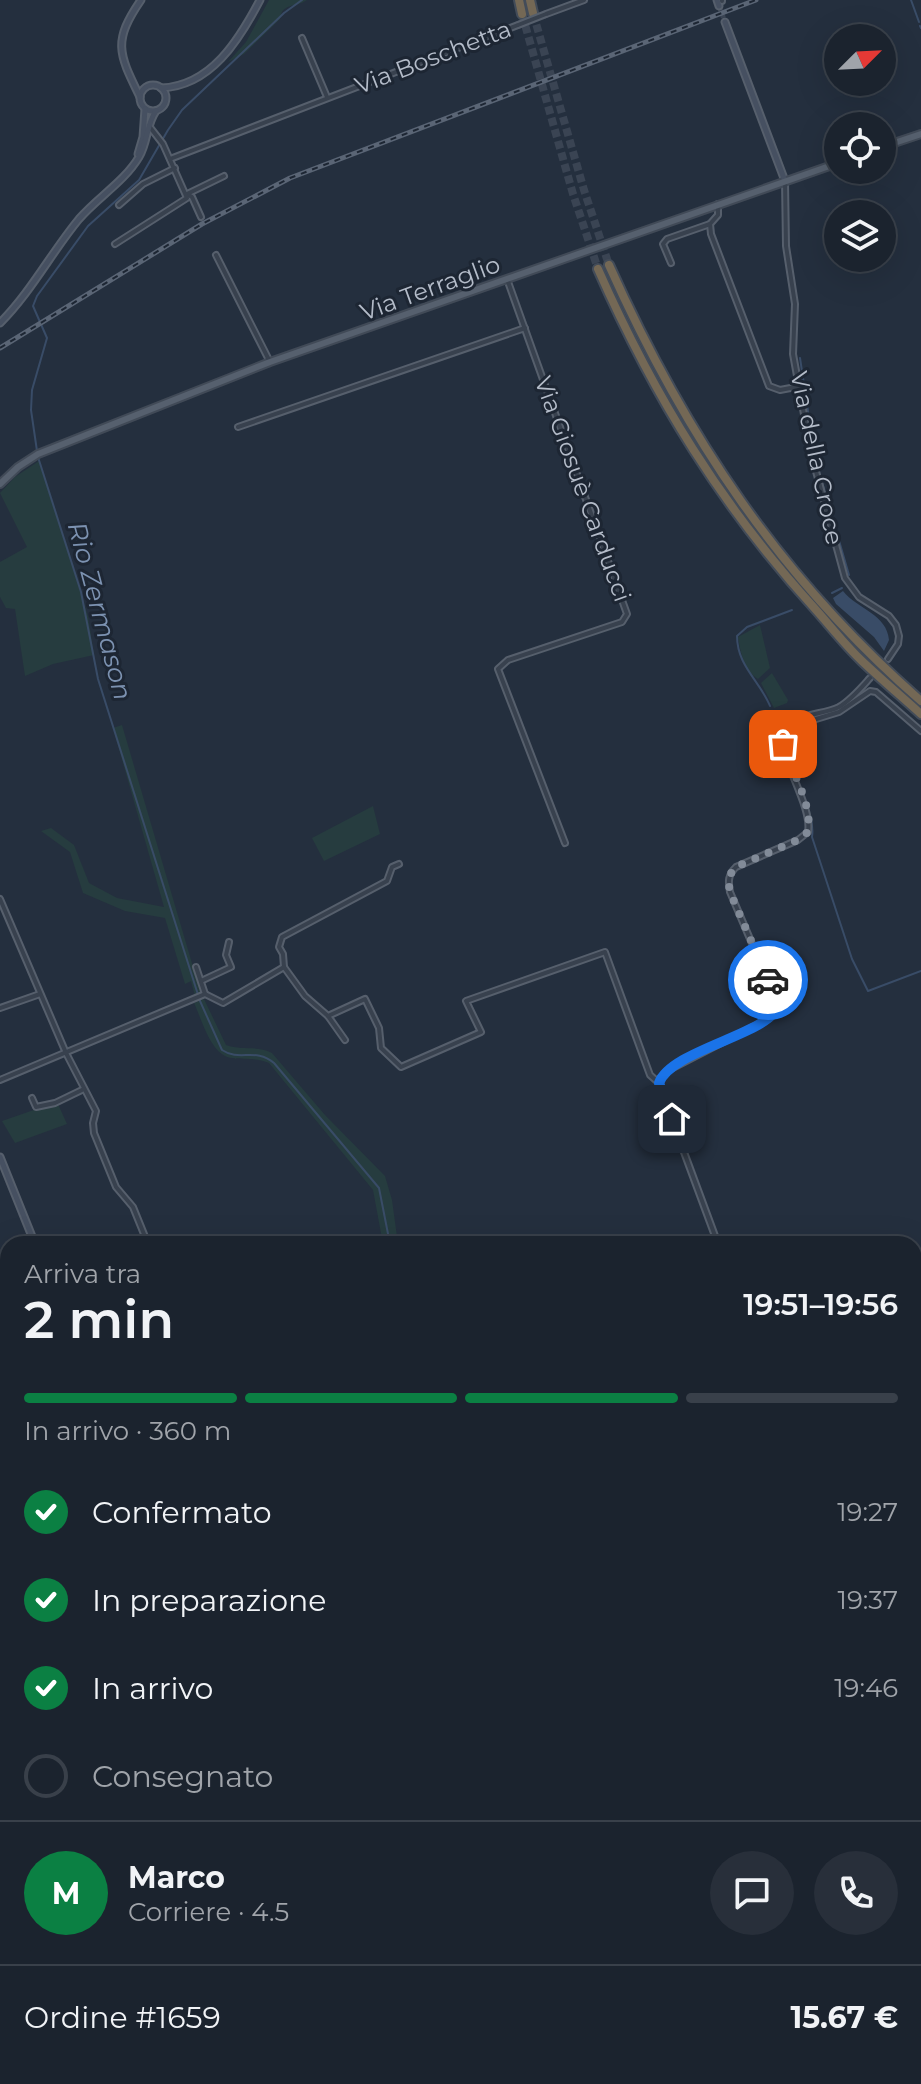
<!DOCTYPE html>
<html lang="it">
<head>
<meta charset="utf-8">
<style>
	body { margin:0; font-family:Montserrat,sans-serif; background:#282f3a; color:#f1f3f6; height:100vh; display:flex; flex-direction:column; font-size:30px; white-space:nowrap }
	* { box-sizing:border-box; margin:0 }
	p { font-size:26px; color:#a0a4aa }
	.icon { flex:none; width:44px; height:44px; fill:none; stroke:currentColor; stroke-width:2; stroke-linecap:round; stroke-linejoin:round }
	.map { position:relative; flex:1; overflow:hidden }
	.drawer { position:absolute; left:0px; top:1236px; width:922px; height:848px; display:flex; flex-direction:column; background:#1b232e; border-radius:24px 24px 0 0; box-shadow:0 8px 32px #0002,0 0 0 2px #39404a }
	.drawer>* { flex:none }
	.needle { width:52px; rotate:66deg }
	.buttons { position:absolute; left:824px; top:24px; display:grid; gap:16px }
	.buttons a { display:grid; place-items:center; width:72px; height:72px; border-radius:50%; background:#1b232e; box-shadow:0 8px 32px #0002,0 0 0 2px #39404a; font-size:40px }
	.pin { position:absolute; display:grid; place-items:center; width:68px; height:68px; color:#fff; margin:-34px; border-radius:16px; box-shadow:0 4px 12px #0006 }
	.courier { position:absolute; display:grid; place-items:center; width:80px; height:80px; margin:-40px; border:6px solid #1a73e8; border-radius:50%; background:#fff; color:#222; box-shadow:0 2px 10px #0007 }
	.headline em { font-style:normal; font-weight:600 }
	.headline div { display:flex; flex-direction:column-reverse }
	.headline { display:flex; align-items:center; justify-content:space-between; height:136px; padding:0 24px }
	h1 { font-size:52px; font-weight:600; line-height:60px }
	.bar { display:grid; grid-template-columns:repeat(4,1fr); gap:12px 8px; align-content:center; height:96px; padding:0 24px }
	.bar i { height:10px; border-radius:6px; background:#39404a }
	.bar .current { background:#0b8043 }
	.bar p { grid-column:span 4 }
	.line { display:flex; align-items:center; gap:20px; padding:0 24px; border-top:2px solid #39404a }
	.line div { flex:1 }
	.round { display:grid; place-items:center; flex:none; width:84px; height:84px; border-radius:42px; background:#282f3a }
	ol { padding:0 24px; list-style:none }
	li { display:flex; align-items:center; gap:24px; height:88px }
	li p { margin-inline-start:auto }
	li .icon { padding:8px; border-radius:50%; background:#0b8043; color:#fff; stroke-width:4 }
	li:last-child { color:#a0a4aa }
	li i { width:44px; height:44px; border:4px solid #39404a; border-radius:50% }
	.map>svg:first-child { display:block }
</style>
</head>
<body>
<div class="map">
<svg width="921" height="2084" viewBox="0 0 921 2084">
	<rect width="100%" height="100%" fill="#242f3e"/>
	<g fill="#263c3f">
		<path d="M 269,0 L 307,0 C 296,8 282,2 280,19 L 244,54 L 228,62 L 246,42 Z"/>
		<path d="M 39,461 L 88,616 L 94,655 L 53,664 L 25,676 L 15,609 L 6,608 L 0,597 L 0,562 L 27,547 L 0,493 L 15,477 Z"/>
		<path d="M 760,625 L 770,668 L 758,679 C 744,671 740,651 738,637 Z"/>
		<path d="M 772,673 L 788,700 L 787,703 L 774,708 L 761,683 Z"/>
		<path d="M 122,725 L 201,994 L 195,996 L 191,981 L 185,984 L 165,918 L 125,911 L 83,893 L 70,852 L 41,831 L 51,828 L 74,845 L 89,883 L 117,898 L 164,907 L 113,728 Z"/>
		<path d="M 373,806 L 380,834 L 324,861 L 312,838 Z"/>
		<path d="M 204,999 L 226,1045 C 242,1051 257,1045 272,1053 L 325,1115 L 385,1176 L 392,1200 L 398,1244 L 383,1244 L 373,1190 L 269,1063 C 255,1057 246,1060 232,1058 C 211,1056 202,1020 194,1003 Z"/>
		<path d="M 57,1102 L 67,1124 L 15,1143 L 2,1121 Z"/>
		<path d="M 921,1698 L 921,1802 L 914,1804 L 914,1700 Z"/>
	</g>
	<path fill="#394c67" d="M 843,591 C 857,609 887,614 889,640 L 884,651 L 874,637 L 836,604 L 833,598 Z"/>
	<g fill="none" stroke-linecap="round" stroke-linejoin="round">
		<g stroke="#394c67" stroke-width="2">
			<path d="M 911,0 L 919,22"/>
			<path d="M 920,26 L 921,28"/>
			<path d="M 800,358 L 815,458 L 849,575"/>
			<path d="M 37,451 L 31,410 L 32,390 L 47,338 L 33,306 L 37,296 L 88,226 L 139,180 L 168,130 L 182,110 L 284,13 L 302,0"/>
			<path d="M 38,457 L 81,592 L 98,679 L 200,1001 L 222,1050 C 240,1062 255,1047 274,1063 L 379,1188 L 390,1244"/>
			<path d="M 832,593 L 842,588"/>
			<path d="M 770,706 C 760,681 737,666 737,636 L 747,627 L 792,610"/>
			<path d="M 794,759 C 791,783 816,811 812,837 L 852,959 L 868,991 L 921,971"/>
			<path d="M 914,1695 L 921,1692"/>
			<path d="M 627,2076 L 630,2084"/>
			<path d="M 305,2084 L 314,2076"/>
		</g>
		<path stroke="#3a4453" stroke-width="5" stroke-dasharray="5 2.5" stroke-linecap="butt" d="M 719,6 L 725,22"/>
		<g stroke="#3a4453" stroke-width="8" stroke-dasharray="8 4" stroke-linecap="butt">
			<path d="M 533,13 L 584,190 L 609,265"/>
			<path d="M 522,14 L 573,194 L 598,269"/>
		</g>
		<defs>
			<g id="street">
				<path d="M 722,0 L 722,1"/>
				<path d="M 546,14 L 584,0"/>
				<path d="M 302,38 L 327,97"/>
				<path d="M 170,159 L 518,25"/>
				<path d="M 785,181 L 786,246 L 795,304 L 793,354 L 811,453 L 845,578 L 859,597 L 889,616 L 896,625 L 899,636 L 898,644 L 888,659"/>
				<path d="M 718,204 L 718,215 L 710,224 L 711,234 L 769,386 L 780,390 L 801,386"/>
				<path d="M 119,205 L 143,184 L 175,168"/>
				<path d="M 201,217 L 192,197 L 187,194 L 224,176"/>
				<path d="M 115,244 L 187,198 L 163,144 L 149,126"/>
				<path d="M 216,255 L 270,362"/>
				<path d="M 671,263 L 663,244 L 667,239 L 710,224"/>
				<path d="M 507,279 L 627,614 L 622,622 L 508,660 L 498,669 L 565,843"/>
				<path d="M 238,427 L 525,328"/>
				<path d="M 787,759 L 796,753 L 790,736 L 800,724 L 839,712 L 870,691 L 876,692 L 921,731"/>
				<path d="M 0,899 L 66,1053 L 96,1111 L 93,1123 L 94,1133 L 116,1187 L 133,1207 L 148,1244"/>
				<path d="M 196,967 L 205,994"/>
				<path d="M 284,967 L 283,954 L 279,947 L 282,937 L 387,881 L 392,867 L 399,864"/>
				<path d="M 201,981 L 231,967 L 226,955 L 229,942"/>
				<path d="M 0,1008 L 40,994"/>
				<path d="M 328,1016 L 345,1040"/>
				<path d="M 0,1080 L 205,994 L 223,1003 L 284,967 L 305,996 L 328,1016 L 365,999 L 379,1028 L 381,1048 L 401,1067 L 481,1032 L 466,1001 L 605,952 L 650,1075 L 659,1083"/>
				<path d="M 32,1098 L 36,1107 L 55,1103 L 84,1089"/>
				<path d="M 718,1244 L 661,1090 L 660,1079 L 667,1071 L 770,1018 L 776,1013 L 776,1000 L 730,892 C 728,881 728,875 736,867 L 798,840 L 808,832 C 813,804 774,751 784,732 C 795,712 821,716 839,707 C 851,700 861,688 870,678"/>
				<path d="M 0,1553 L 8,1591"/>
				<path d="M 0,1781 L 8,1779"/>
				<path d="M 914,1840 L 916,1837"/>
				<path d="M 914,1933 L 921,1930"/>
				<path d="M 152,2076 L 155,2084"/>
				<path d="M 843,2076 L 846,2084"/>
				<path d="M 896,2076 L 902,2084"/>
				<path d="M 103,2083 L 120,2076"/>
				<path d="M 590,2084 L 606,2076"/>
				<path d="M 737,2084 L 758,2076"/>
			</g>
			<g id="secondary">
				<path d="M 717,0 L 719,6"/>
				<path d="M 725,22 L 785,181"/>
				<circle cx="153" cy="98" r="13"/>
				<path d="M 161,88 C 211,86 239,40 260,0"/>
				<path d="M 140,97 C 119,54 112,42 141,0"/>
				<path d="M 138,154 L 143,137 L 145,109"/>
				<path d="M 0,323 C 31,292 51,253 79,219 C 98,197 124,182 139,157 C 148,142 146,125 156,111"/>
				<path d="M 0,1157 L 35,1244"/>
				<path d="M 914,1809 L 921,1806"/>
				<path d="M 0,1897 L 8,1894"/>
				<path d="M 0,1939 L 8,1941"/>
				<path d="M 39,2076 L 41,2084"/>
				<path d="M 736,2076 L 755,2084"/>
			</g>
			<g id="primary">
				<path d="M 882,147 L 921,134"/>
				<path d="M 0,484 L 18,467 L 38,454 L 270,362 L 838,163"/>
			</g>
			<g id="highway">
				<path d="M 519,0 L 522,14"/>
				<path d="M 530,0 L 533,13"/>
				<path d="M 609,265 C 685,435 780,578 921,701"/>
				<path d="M 598,269 C 655,398 722,507 817,611 C 832,628 846,646 862,661 C 881,679 901,696 921,714"/>
			</g>
		</defs>
		<use href="#street" stroke="#565f6c" stroke-width="8"/>
		<use href="#secondary" stroke="#565f6c" stroke-width="9"/>
		<use href="#primary" stroke="#414a57" stroke-width="10"/>
		<use href="#highway" stroke="#434c59" stroke-width="12"/>
		<use href="#street" stroke="#38414e" stroke-width="4"/>
		<use href="#secondary" stroke="#465061" stroke-width="5"/>
		<use href="#primary" stroke="#56606e" stroke-width="6"/>
		<use href="#highway" stroke="#746855" stroke-width="8"/>
		<defs>
			<path id="rail" d="M 0,348 L 202,224 L 290,178 L 756,0"/>
		</defs>
		<use href="#rail" stroke="#5a6575" stroke-width="5"/>
		<use href="#rail" stroke="#1d2633" stroke-width="2" stroke-dasharray="6" stroke-linecap="butt"/>
		<defs>
			<path id="street-bridge" d="M 518,25 L 546,14"/>
		</defs>
		<use href="#street-bridge" stroke="#565f6c" stroke-width="8" stroke-linecap="butt"/>
		<use href="#street-bridge" stroke="#38414e" stroke-width="4"/>
	</g>
	<g fill="none" stroke-linecap="round" stroke-linejoin="round">
		<path stroke="#828b98" stroke-width="8" stroke-dasharray="0 14.4" d="M 768,980 L 730,892 C 728,881 728,875 736,867 L 798,840 L 808,832 C 813,805 791,770 783,744"/>
		<path stroke="#1a73e8" stroke-width="10" d="M 672,1119 L 659,1083 C 671,1050 769,1034 777,1007 L 768,980"/>
	</g>
	<g text-anchor="middle" dominant-baseline="central" stroke-width="6" stroke-linejoin="round" paint-order="stroke">
		<g font-size="24" fill="#b4bcc9" stroke="#1d2633">
			<text transform="translate(433 57) rotate(-21)">Via Boschetta</text>
			<text transform="translate(430 288) rotate(-20)">Via Terraglio</text>
			<text transform="translate(817 458) rotate(78)">Via della Croce</text>
			<text transform="translate(583 489) rotate(70)">Via Giosuè Carducci</text>
		</g>
		<g font-size="26" font-style="italic" fill="#7c92b1" stroke="#1d2633">
			<text transform="translate(100 611) rotate(75)">Rio Zermason</text>
		</g>
	</g>
</svg>
<div class="buttons">
<a><svg class="needle" viewBox="-14 -14 28 28"><path d="M0-13l5 13h-10z" fill="#e53935"/><path d="M0 13l5-13h-10z" fill="#a0a4aa"/></svg></a>
<a><svg class="icon" aria-label="locate" viewBox="0 0 24 24"><circle cx="12" cy="12" r="6"/><path d="M12 2v4M12 18v4M2 12h4M18 12h4"/></svg></a>
<a><svg class="icon" aria-label="layers" viewBox="0 0 24 24"><path d="M12 4l9 5-9 5-9-5zM3 14l9 5 9-5"/></svg></a>
</div>
<div class="pin" style="left:783px;top:744px;background:#ea580c"><svg class="icon" aria-label="bag" viewBox="0 0 24 24"><path d="M5 8h14l-1 12H6zM9 8a3 3 0 0 1 6 0"/></svg></div>
<div class="pin" style="left:672px;top:1119px;background:#1f2937"><svg class="icon" aria-label="home" viewBox="0 0 24 24"><path d="M3 11l9-7 9 7M6 9v11h12V9"/></svg></div>
<div class="courier" style="left:768px;top:980px"><svg class="icon" aria-label="car" viewBox="0 0 24 24"><path d="M5 17H2v-5l4-1 3-4h7l3 4 3 1v5h-3M9 17h6M6 11h13"/><circle cx="7" cy="17" r="2"/><circle cx="17" cy="17" r="2"/></svg></div>
<section class="drawer">
<div class="headline"><div><h1>2 min</h1><p>Arriva tra</p></div><em>19:51–19:56</em></div>
<div class="bar"><i class="current"></i><i class="current"></i><i class="current"></i><i></i><p>In arrivo · 360 m</p></div>
<ol>
<li><svg class="icon" aria-label="check" viewBox="0 0 24 24"><path d="M5 12l5 5 9-10"/></svg>Confermato<p>19:27</p></li>
<li><svg class="icon" aria-label="check" viewBox="0 0 24 24"><path d="M5 12l5 5 9-10"/></svg>In preparazione<p>19:37</p></li>
<li><svg class="icon" aria-label="check" viewBox="0 0 24 24"><path d="M5 12l5 5 9-10"/></svg>In arrivo<p>19:46</p></li>
<li><i></i>Consegnato</li>
</ol>
<div class="line" style="height:144px"><b class="round" style="background:#0b8043;color:#fff">M</b><div><b>Marco</b><p>Corriere · 4.5</p></div><a class="round"><svg class="icon" aria-label="chat" viewBox="0 0 24 24"><path d="M4 5h16v11H9l-5 4z"/></svg></a><a class="round"><svg class="icon" aria-label="phone" viewBox="0 0 24 24"><path d="M5 4h4l2 5-3 2q2 4 5 5l2-3 5 2v4C11 20 4 13 5 4z"/></svg></a></div>
<div class="line" style="height:104px"><div>Ordine #1659</div><b>15.67 €</b></div>
</section>
</div>
</body>
</html>
